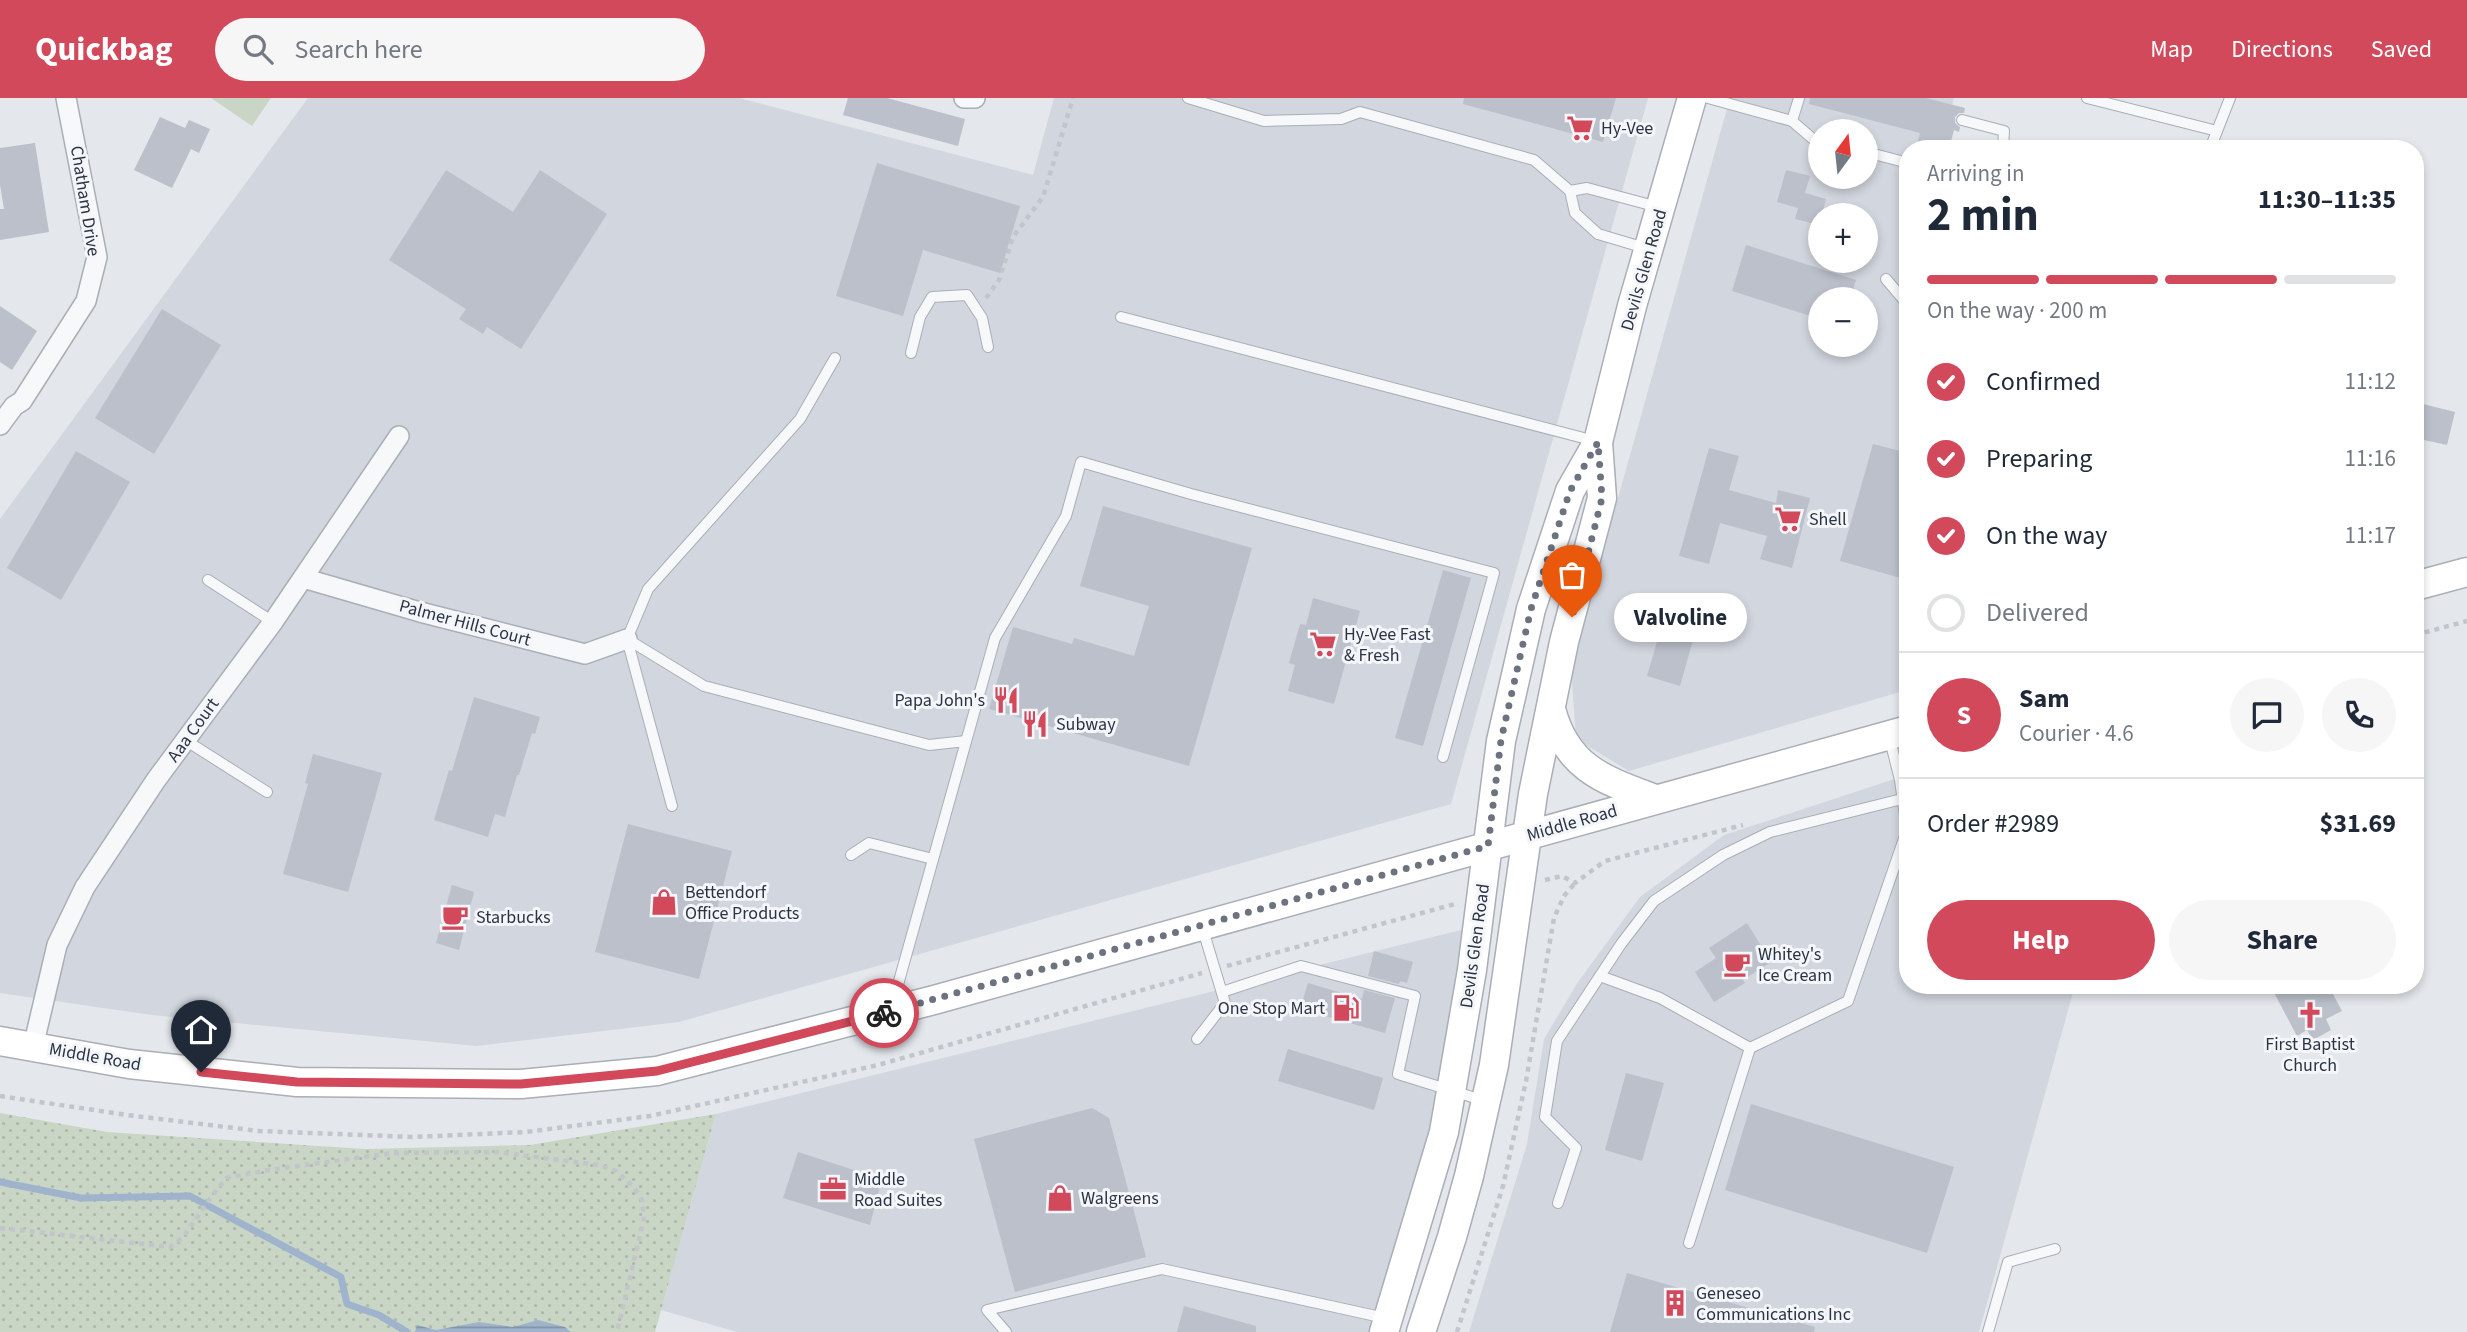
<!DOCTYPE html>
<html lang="en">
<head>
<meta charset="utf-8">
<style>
	body { margin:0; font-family:"Source Sans 3",sans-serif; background:#f6f6f7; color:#1f2937; height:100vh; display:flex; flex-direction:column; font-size:26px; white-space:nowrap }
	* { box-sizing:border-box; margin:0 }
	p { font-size:23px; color:#747a83 }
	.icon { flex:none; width:38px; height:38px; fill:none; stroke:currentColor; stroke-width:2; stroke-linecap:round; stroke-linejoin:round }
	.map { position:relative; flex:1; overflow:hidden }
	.details { position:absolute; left:1899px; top:42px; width:525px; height:854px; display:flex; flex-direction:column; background:#fff; border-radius:28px; box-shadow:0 4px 10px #0003 }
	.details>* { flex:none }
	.needle { width:46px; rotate:15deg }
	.controls { position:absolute; left:1808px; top:21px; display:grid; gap:14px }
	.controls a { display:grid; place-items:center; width:70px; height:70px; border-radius:50%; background:#fff; box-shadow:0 4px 10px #0003; font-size:35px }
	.pin { position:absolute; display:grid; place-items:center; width:60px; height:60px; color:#fff; margin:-72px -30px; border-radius:50% 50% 50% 0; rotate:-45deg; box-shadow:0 0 7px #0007 }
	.pin .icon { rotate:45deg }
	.courier { position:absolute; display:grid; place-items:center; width:70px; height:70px; margin:-35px; border:5px solid #d1495b; border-radius:50%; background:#fff; color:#222; box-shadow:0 2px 9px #0007 }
	.bubble { position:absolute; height:49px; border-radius:24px; background:#fff; box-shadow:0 4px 10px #0003; font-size:23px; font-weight:700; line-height:49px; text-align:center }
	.summary em { font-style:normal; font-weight:700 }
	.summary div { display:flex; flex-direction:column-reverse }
	.summary { display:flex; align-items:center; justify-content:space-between; height:119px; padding:0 28px }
	h1 { font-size:46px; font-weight:700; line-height:52px }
	.bar { display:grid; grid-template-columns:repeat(4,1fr); gap:10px 7px; align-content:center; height:84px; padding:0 28px }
	.bar i { height:9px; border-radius:5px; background:#e0e1e3 }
	.bar .current { background:#d1495b }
	.bar p { grid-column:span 4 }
	.line { display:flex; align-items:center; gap:18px; padding:0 28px; border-top:2px solid #e0e1e3 }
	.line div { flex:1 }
	.round { display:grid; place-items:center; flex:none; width:74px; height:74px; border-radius:37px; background:#f6f6f7 }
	ol { padding:0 28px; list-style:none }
	li { display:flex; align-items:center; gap:21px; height:77px }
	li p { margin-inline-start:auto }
	li .icon { padding:7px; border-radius:50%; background:#d1495b; color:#fff; stroke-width:4 }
	li:last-child { color:#747a83 }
	li i { width:38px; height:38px; border:4px solid #e0e1e3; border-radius:50% }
	.button { display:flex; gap:14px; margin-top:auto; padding:14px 28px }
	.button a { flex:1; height:80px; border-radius:42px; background:#d1495b; color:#fff; font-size:28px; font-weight:700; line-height:80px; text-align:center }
	.button a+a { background:#f6f6f7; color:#1f2937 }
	header { display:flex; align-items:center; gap:42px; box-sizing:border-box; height:98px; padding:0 35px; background:#d1495b; color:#fff }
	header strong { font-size:33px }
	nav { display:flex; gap:38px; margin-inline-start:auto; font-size:24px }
	.search { width:490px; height:63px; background:#f6f6f7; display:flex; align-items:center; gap:18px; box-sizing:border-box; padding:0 24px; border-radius:38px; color:#747a83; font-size:26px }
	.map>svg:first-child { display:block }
</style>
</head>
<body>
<header>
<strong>Quickbag</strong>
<div class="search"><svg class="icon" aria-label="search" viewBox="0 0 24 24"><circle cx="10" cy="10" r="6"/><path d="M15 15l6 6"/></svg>Search here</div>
<nav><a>Map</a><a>Directions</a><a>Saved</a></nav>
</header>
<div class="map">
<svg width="2467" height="1234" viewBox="0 0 2467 1234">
	<defs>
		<pattern id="grass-dots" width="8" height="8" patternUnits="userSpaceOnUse" patternTransform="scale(1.75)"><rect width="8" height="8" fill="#c9d6c5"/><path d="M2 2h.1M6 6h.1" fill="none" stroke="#adb8ab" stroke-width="1.8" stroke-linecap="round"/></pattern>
		<pattern id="water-rules" width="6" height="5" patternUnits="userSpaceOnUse" patternTransform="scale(1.75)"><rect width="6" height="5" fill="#9fb4cc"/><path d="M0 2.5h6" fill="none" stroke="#8293a7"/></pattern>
	</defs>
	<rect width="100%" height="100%" fill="#e4e7ec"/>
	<g fill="#d2d6de" fill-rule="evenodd">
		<path d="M 308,0 L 739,0 L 1033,77 L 1054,0 L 1648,0 L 1451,706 L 679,924 L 477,948 L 152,917 L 0,895 L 0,421 Z"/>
		<path d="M 1730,0 L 1954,0 L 1940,51 L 1908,51 L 1907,592 L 1629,673 L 1576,641 L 1571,568 ZM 1820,33 L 1866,33 L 1866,79 L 1820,79 ZM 1820,117 L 1866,117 L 1866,163 L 1820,163 ZM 1820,201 L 1866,201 L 1866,247 L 1820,247 Z"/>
		<path d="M 1907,677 L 1908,887 L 2075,887 L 1979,1234 L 1469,1234 L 1527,1046 L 1544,941 L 1578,884 L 1640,799 L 1724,737 Z"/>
		<path d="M 1465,831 L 1438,1025 L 1374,1234 L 737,1234 L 661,1212 L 716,1016 Z"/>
	</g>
	<path fill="url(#grass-dots)" d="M 0,1015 L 107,1034 L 365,1051 L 530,1047 L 716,1016 L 655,1234 L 0,1234 Z"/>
	<path fill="#c9d6c5" d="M 211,0 L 271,0 L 252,28 Z"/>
	<path fill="url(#water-rules)" d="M 538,1222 L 565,1229 L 571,1234 L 415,1234 L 417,1227 L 436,1232 L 479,1224 L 513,1229 Z"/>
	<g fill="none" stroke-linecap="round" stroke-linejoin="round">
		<path stroke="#9fb4cc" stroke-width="7" d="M 0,1084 L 81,1100 L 190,1098 L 341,1179 L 347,1206 L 379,1217 L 407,1234"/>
	</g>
	<g fill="#bbc0ca">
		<path d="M 848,0 L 887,0 L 965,21 L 958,48 L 843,17 Z"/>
		<path d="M 1464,0 L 1616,0 L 1603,44 L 1463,6 Z"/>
		<path d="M 1810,0 L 1926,0 L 1965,10 L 1964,15 L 1959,15 L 1955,19 L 1955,25 L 1960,29 L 1959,34 L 1954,32 L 1949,51 L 1947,51 L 1918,43 L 1920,35 L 1809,6 Z"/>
		<path d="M 160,19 L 185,30 L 189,22 L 210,31 L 199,55 L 191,51 L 172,90 L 134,72 Z"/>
		<path d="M 35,45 L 49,134 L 0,142 L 0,111 L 4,111 L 0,87 L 0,50 Z"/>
		<path d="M 877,65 L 1020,108 L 1000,175 L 923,152 L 903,218 L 836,198 Z"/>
		<path d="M 446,72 L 513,114 L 540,72 L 607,116 L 521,251 L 487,229 L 483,236 L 459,221 L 466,211 L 389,162 Z"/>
		<path d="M 1786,72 L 1810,78 L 1805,95 L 1826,101 L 1819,127 L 1795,121 L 1798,110 L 1777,104 Z"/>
		<path d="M 1746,147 L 1856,182 L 1850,201 L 1820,201 L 1820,221 L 1732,193 Z"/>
		<path d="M 0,208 L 37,233 L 12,272 L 0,264 Z"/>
		<path d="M 162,211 L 221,247 L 154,356 L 95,320 Z"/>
		<path d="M 2415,304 L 2455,314 L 2447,347 L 2415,340 Z"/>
		<path d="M 1873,346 L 1908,355 L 1908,482 L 1840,463 Z"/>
		<path d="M 1709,350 L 1739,358 L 1729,392 L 1776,405 L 1778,392 L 1810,400 L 1792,470 L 1760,461 L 1767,438 L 1720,425 L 1709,466 L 1679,458 Z"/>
		<path d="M 76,353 L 130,384 L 61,502 L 7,470 Z"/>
		<path d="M 1103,408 L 1252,450 L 1189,668 L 989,611 L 1013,529 L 1072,546 L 1074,540 L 1134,558 L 1149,508 L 1080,488 Z"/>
		<path d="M 1443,472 L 1471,480 L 1423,648 L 1395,640 Z"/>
		<path d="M 1313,500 L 1360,513 L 1334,606 L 1288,593 L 1295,567 L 1289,565 L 1300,526 L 1306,527 Z"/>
		<path d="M 1664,519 L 1697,528 L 1680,588 L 1647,578 Z"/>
		<path d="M 474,599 L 540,619 L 535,636 L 532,635 L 519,677 L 517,677 L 505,719 L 495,716 L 488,739 L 434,722 L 449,672 L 452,673 Z"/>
		<path d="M 313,656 L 382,675 L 348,794 L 283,776 L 308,686 L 305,685 Z"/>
		<path d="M 628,726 L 732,753 L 699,881 L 595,854 Z"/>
		<path d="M 452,787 L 474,794 L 459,852 L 436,845 Z"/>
		<path d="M 1747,825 L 1771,864 L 1743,882 L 1745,885 L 1714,904 L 1695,874 L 1716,860 L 1709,850 Z"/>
		<path d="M 1374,853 L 1413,864 L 1407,885 L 1400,883 L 1399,886 L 1368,878 Z"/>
		<path d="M 1308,885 L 1362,901 L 1364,892 L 1395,900 L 1385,935 L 1300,911 Z"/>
		<path d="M 2270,887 L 2328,887 L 2342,913 L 2326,921 L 2331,932 L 2313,942 L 2307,932 L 2297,938 Z"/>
		<path d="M 1288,951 L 1383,980 L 1374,1012 L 1278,983 Z"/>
		<path d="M 1626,975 L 1664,985 L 1642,1063 L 1605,1052 Z"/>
		<path d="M 1751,1006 L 1954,1069 L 1927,1155 L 1725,1092 Z"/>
		<path d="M 1092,1010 L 1109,1020 L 1146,1159 L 1015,1194 L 974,1041 Z"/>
		<path d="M 798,1054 L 882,1081 L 870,1127 L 783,1100 Z"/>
		<path d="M 1627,1175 L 1815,1229 L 1814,1234 L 1610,1234 Z"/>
		<path d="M 1184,1208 L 1256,1228 L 1256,1234 L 1177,1234 Z"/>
	</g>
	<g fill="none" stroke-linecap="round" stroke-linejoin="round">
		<defs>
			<g id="lane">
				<path d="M 1188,0 L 1264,23 L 1341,21 L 1360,14 L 1534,62 L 1570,93 L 1575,115 L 1598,136 L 1645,150"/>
				<path d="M 1708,0 L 1792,23 L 1799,0"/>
				<path d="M 2087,0 L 2217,33"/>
				<path d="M 1962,22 L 2004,33 L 2003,51"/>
				<path d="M 1792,23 L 1813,41 L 1820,43"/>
				<path d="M 2210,51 L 2230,0"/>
				<path d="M 1866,54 L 1908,65"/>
				<path d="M 1570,93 L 1587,90 L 1658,109"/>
				<path d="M 1886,181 L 1908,207"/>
				<path d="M 1121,219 L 1595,343"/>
				<path d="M 911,255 L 920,219 L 932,199 L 967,197 L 982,220 L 988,249"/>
				<path d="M 208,482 L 273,524"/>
				<path d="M 627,541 L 704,588 L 929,647 L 966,643"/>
				<path d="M 185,642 L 267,694"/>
				<path d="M 672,708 L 627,541 L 648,491 L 800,321 L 835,260"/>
				<path d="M 851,757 L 869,745 L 933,761"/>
				<path d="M 1600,878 L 1660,900 L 1750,950 L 1848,903 L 1907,732 L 1900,682 L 1889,638"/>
				<path d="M 1222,894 L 1301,868 L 1415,898 L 1398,976 L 1485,1003"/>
				<path d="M 892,908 L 995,540 L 1066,418 L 1081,364 L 1191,396 L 1494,475 L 1443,659"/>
				<path d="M 1197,941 L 1225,905 L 1203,832"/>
				<path d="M 1558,1105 L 1576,1050 L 1545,1019 L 1557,943 L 1621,846 L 1654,803 L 1723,757 L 1770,734 L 1902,701"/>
				<path d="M 1689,1145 L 1750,950"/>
				<path d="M 1006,1234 L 987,1212 L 1162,1171 L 1385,1220"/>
				<path d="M 1988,1234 L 2008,1164 L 2055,1151"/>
			</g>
			<g id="street">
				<path d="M 964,0 L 975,0"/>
				<path d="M 0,327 L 14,308 L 22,303 L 86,203 L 97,159 L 66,0"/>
				<path d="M 303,480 L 420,514 L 585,556 L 627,541"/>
				<path d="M 33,949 L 57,847 L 85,789 L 156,682 L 273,524 L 399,338"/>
			</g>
			<g id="secondary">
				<path d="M 2415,488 L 2467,474"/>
				<path d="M 1551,611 C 1566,670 1604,682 1655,701"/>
				<path d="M 0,943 L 129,966 L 297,984 L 521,986 L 657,973 L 934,902 L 1908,632"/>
				<path d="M 1384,1234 L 1444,1034 L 1472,872 L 1501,643 L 1531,511 L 1570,393 L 1598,344 L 1632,208 L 1692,0"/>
				<path d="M 1421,1234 L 1452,1139 L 1469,1078 L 1494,967 L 1533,696 L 1564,544 L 1602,400 L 1598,344"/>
			</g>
		</defs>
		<use href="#lane" stroke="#a9aeb7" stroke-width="12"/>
		<use href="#street" stroke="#a9aeb7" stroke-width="22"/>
		<use href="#secondary" stroke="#a9aeb7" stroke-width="31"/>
		<g stroke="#c2c5cb" stroke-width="4.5" stroke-dasharray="5 5" stroke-linecap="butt">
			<path d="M 986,200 L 999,182 L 1013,139 L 1043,99 L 1073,0"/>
			<path d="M 2415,537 L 2467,523"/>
			<path d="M 1545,782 L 1562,778 L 1575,785 L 1605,763 L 1743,727"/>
			<path d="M 1227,868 L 1455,806"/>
			<path d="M 0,998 L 127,1017 L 259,1033 L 413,1039 L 526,1034 L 650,1018 L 878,967 L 1202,875"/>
			<path d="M 0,1130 L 170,1149 L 183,1139 L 217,1091 L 227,1080 L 269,1072 L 393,1055 L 497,1054 L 598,1067 L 616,1073 L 634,1089 L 642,1102 L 644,1120 L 617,1234"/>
			<path d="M 1457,1234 L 1503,1088 L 1526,983 L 1554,820 L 1564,798 L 1575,785"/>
		</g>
		<use href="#lane" stroke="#f7f8fa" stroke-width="10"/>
		<use href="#street" stroke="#f7f8fa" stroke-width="19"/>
		<use href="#secondary" stroke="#fff" stroke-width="28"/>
	</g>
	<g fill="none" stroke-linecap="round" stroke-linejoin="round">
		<path stroke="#6c737f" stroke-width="7" stroke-dasharray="0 12.6" d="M 884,915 L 1488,748 L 1501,642 L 1531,511 L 1570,393 L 1598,344 L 1602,400 L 1572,519"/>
		<path stroke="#d1495b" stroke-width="9" d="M 201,974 L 297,984 L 521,986 L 657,973 L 884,915"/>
	</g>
	<defs>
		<symbol id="supermarket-bare" viewBox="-9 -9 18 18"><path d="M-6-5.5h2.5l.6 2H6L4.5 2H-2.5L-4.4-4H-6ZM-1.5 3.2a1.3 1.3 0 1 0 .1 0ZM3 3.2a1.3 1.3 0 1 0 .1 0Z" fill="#d1495b" stroke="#f4f6f9" stroke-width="2.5" paint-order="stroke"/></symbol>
		<symbol id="restaurant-bare" viewBox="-9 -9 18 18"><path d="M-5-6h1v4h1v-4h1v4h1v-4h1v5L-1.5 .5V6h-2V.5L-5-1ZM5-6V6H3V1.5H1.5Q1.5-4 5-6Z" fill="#d1495b" stroke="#f4f6f9" stroke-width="2.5" paint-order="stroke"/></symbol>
		<symbol id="shop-bare" viewBox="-9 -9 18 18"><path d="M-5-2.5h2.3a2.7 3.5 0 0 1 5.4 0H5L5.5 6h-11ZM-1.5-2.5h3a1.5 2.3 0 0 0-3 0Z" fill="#d1495b" stroke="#f4f6f9" stroke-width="2.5" paint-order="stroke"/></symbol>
		<symbol id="cafe-bare" viewBox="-9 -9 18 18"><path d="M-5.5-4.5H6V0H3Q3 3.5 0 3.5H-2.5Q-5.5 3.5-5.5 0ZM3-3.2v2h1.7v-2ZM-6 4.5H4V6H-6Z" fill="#d1495b" stroke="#f4f6f9" stroke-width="2.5" paint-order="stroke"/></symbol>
		<symbol id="fuel-bare" viewBox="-9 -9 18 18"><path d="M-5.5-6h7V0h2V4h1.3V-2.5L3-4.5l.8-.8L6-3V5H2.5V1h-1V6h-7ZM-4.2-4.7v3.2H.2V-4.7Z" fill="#d1495b" stroke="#f4f6f9" stroke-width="2.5" paint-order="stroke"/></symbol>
		<symbol id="church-bare" viewBox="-9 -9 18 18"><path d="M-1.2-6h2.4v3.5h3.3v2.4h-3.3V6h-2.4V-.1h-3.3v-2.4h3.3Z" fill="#d1495b" stroke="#f4f6f9" stroke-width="2.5" paint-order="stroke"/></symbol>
		<symbol id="office-bare" viewBox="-9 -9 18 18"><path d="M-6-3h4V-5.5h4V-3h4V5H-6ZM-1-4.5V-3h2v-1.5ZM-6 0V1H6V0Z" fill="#d1495b" stroke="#f4f6f9" stroke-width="2.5" paint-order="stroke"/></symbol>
		<symbol id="building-bare" viewBox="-9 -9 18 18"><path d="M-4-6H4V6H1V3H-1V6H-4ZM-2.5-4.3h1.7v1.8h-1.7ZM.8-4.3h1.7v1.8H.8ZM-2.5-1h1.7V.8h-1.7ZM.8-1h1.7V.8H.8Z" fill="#d1495b" stroke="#f4f6f9" stroke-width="2.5" paint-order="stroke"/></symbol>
	</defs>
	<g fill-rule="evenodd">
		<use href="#supermarket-bare" x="1561" y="11" width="38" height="38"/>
		<use href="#supermarket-bare" x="1769" y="402" width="38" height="38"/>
		<use href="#supermarket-bare" x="1304" y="527" width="38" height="38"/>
		<use href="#restaurant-bare" x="987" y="583" width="38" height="38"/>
		<use href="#restaurant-bare" x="1016" y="607" width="38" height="38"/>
		<use href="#shop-bare" x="645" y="785" width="38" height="38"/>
		<use href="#cafe-bare" x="436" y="800" width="38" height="38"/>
		<use href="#cafe-bare" x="1718" y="847" width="38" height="38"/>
		<use href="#fuel-bare" x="1327" y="891" width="38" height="38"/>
		<use href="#church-bare" x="2291" y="898" width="38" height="38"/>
		<use href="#office-bare" x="814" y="1072" width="38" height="38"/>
		<use href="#shop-bare" x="1041" y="1081" width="38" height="38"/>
		<use href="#building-bare" x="1656" y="1186" width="38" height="38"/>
	</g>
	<g text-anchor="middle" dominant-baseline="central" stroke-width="6" stroke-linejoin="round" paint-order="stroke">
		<g font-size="18" fill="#2b3445" stroke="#f4f6f9" text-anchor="start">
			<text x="1601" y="30">Hy-Vee</text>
			<text x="1809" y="421">Shell</text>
			<text x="1344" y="536">Hy-Vee Fast<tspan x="1344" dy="21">&amp; Fresh</tspan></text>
			<text x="985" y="602" text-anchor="end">Papa John's</text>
			<text x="1056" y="626">Subway</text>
			<text x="685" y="794">Bettendorf<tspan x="685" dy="21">Office Products</tspan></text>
			<text x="476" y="819">Starbucks</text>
			<text x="1758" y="856">Whitey's<tspan x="1758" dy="21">Ice Cream</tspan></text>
			<text x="1325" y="910" text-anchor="end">One Stop Mart</text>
			<text x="2310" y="946" text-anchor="middle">First Baptist<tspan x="2310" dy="21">Church</tspan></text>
			<text x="854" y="1081">Middle<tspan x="854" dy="21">Road Suites</tspan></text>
			<text x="1081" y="1100">Walgreens</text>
			<text x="1696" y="1195">Geneseo<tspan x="1696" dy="21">Communications Inc</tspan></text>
		</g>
		<g font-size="18" fill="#2b3445" stroke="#f4f6f9">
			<text transform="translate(85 103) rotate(81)">Chatham Drive</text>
			<text transform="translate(1644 172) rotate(-74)">Devils Glen Road</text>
			<text transform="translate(465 525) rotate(15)">Palmer Hills Court</text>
			<text transform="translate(193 632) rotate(-54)">Aaa Court</text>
			<text transform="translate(1572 725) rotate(-16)">Middle Road</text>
			<text transform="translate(1475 848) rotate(-82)">Devils Glen Road</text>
			<text transform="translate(95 959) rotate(10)">Middle Road</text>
		</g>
	</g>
</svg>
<div class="controls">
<a><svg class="needle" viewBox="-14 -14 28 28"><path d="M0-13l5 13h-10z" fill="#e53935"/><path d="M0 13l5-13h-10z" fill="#747a83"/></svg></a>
<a>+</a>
<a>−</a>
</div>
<div class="pin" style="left:1572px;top:519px;background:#ea580c"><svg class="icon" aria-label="bag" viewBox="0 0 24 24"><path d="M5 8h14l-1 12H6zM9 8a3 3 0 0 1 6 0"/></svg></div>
<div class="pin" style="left:201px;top:974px;background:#1f2937"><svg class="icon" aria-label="home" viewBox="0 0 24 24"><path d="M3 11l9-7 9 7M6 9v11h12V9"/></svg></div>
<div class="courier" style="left:884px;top:915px"><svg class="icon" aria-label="bike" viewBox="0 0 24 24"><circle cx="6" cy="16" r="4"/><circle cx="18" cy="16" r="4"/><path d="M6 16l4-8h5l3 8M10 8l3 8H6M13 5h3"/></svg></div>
<div class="bubble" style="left:1614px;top:495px;width:133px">Valvoline</div>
<section class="details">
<div class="summary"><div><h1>2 min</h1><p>Arriving in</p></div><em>11:30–11:35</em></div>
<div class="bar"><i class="current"></i><i class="current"></i><i class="current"></i><i></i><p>On the way · 200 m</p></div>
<ol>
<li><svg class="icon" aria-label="check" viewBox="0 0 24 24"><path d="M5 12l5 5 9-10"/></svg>Confirmed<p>11:12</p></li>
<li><svg class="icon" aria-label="check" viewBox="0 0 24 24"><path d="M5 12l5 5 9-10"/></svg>Preparing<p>11:16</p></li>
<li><svg class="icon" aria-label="check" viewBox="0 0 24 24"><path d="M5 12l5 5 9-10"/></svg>On the way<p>11:17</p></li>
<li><i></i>Delivered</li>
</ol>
<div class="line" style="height:126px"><b class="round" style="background:#d1495b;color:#fff">S</b><div><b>Sam</b><p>Courier · 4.6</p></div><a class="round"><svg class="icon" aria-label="chat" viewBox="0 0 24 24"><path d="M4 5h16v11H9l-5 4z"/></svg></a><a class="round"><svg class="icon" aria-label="phone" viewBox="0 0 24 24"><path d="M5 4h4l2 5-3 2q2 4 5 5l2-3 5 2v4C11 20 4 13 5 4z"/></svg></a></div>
<div class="line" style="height:91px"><div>Order #2989</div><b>$31.69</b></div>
<div class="button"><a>Help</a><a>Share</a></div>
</section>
</div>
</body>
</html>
